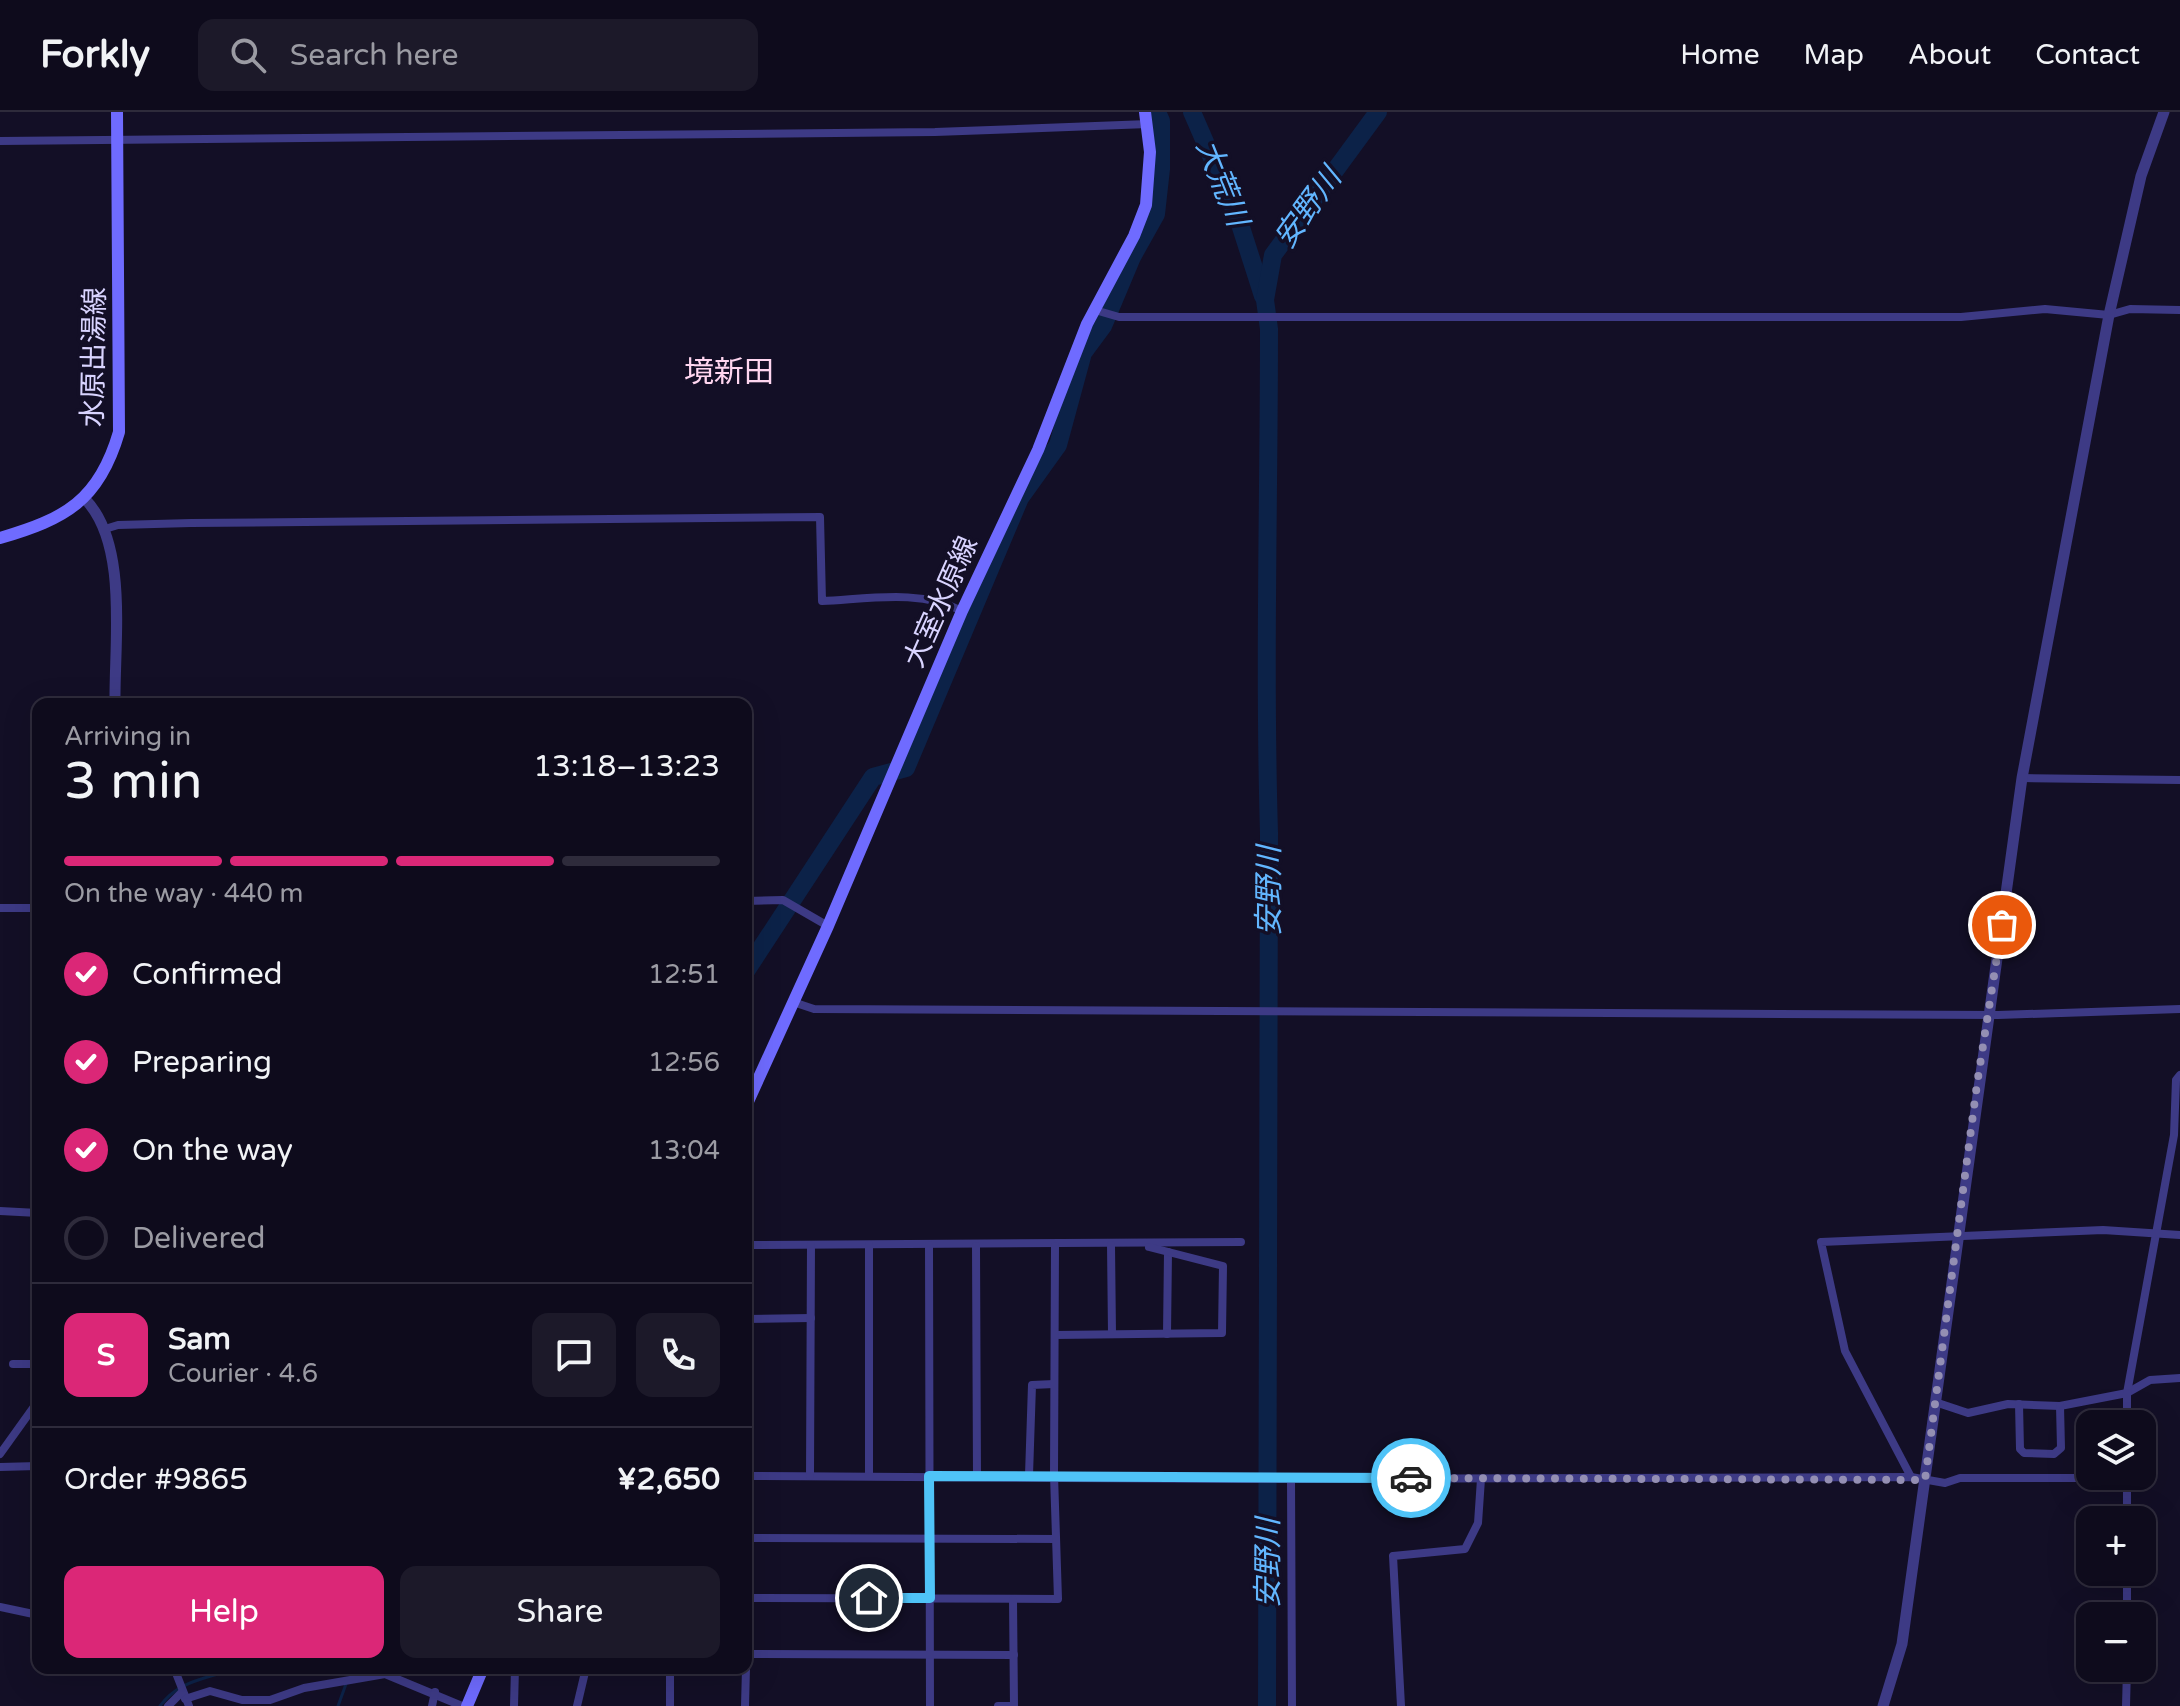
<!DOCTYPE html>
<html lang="en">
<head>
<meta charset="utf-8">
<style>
	body { margin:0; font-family:"Varela Round","Noto Sans JP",sans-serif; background:#1c1929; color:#f1f3f6; height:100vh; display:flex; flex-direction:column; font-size:30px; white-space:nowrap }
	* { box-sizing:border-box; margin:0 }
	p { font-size:26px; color:#9b9ba3 }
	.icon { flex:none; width:44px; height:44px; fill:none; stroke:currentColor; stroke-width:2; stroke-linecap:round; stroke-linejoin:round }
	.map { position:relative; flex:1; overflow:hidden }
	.side { position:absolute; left:32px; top:586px; width:720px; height:976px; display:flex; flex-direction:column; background:#0e0b1c; border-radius:16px; box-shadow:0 8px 32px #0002,0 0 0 2px #2e2b3b }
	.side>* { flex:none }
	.tools { position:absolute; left:2076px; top:1298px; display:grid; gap:16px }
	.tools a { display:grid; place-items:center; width:80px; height:80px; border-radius:16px; background:#0e0b1c; box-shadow:0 8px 32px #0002,0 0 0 2px #2e2b3b; font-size:40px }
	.pin { position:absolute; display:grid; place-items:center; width:68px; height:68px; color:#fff; margin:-34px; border:4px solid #fff; border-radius:50%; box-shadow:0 2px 8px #0007 }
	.courier { position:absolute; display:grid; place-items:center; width:80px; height:80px; margin:-40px; border:6px solid #4fc3f7; border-radius:50%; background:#fff; color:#222; box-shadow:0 2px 10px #0007 }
	.head em { font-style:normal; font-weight:600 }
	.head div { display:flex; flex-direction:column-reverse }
	.head { display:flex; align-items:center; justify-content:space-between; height:136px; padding:0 32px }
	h1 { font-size:52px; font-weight:600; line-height:60px }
	.bar { display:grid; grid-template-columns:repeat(4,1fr); gap:12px 8px; align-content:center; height:96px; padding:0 32px }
	.bar i { height:10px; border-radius:6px; background:#2e2b3b }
	.bar .current { background:#db2777 }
	.bar p { grid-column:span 4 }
	.line { display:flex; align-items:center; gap:20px; padding:0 32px; border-top:2px solid #2e2b3b }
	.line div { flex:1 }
	.round { display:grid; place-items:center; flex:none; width:84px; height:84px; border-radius:16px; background:#1c1929 }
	ol { padding:0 32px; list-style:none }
	li { display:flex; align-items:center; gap:24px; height:88px }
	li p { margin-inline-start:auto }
	li .icon { padding:8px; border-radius:50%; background:#db2777; color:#fff; stroke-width:4 }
	li:last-child { color:#9b9ba3 }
	li i { width:44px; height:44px; border:4px solid #2e2b3b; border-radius:50% }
	.action { display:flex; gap:16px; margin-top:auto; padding:16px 32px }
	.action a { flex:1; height:92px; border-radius:16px; background:#db2777; color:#fff; font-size:32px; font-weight:600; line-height:92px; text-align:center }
	.action a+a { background:#1c1929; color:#f1f3f6 }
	header { display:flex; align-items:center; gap:48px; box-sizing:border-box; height:112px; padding:0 40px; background:#0e0b1c; border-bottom:2px solid #2e2b3b }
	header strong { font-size:38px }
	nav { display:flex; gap:44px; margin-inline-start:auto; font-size:28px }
	.search { width:560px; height:72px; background:#1c1929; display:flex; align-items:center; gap:20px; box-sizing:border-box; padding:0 28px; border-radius:16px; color:#9b9ba3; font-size:30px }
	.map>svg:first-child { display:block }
</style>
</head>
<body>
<header>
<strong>Forkly</strong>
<div class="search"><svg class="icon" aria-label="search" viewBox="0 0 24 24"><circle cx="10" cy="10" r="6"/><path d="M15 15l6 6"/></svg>Search here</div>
<nav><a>Home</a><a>Map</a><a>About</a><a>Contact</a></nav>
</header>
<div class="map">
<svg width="2180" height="1594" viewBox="0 0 2180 1594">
	<rect width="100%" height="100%" fill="#130f26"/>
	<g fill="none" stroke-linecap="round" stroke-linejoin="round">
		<g stroke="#0c2248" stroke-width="3">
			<path d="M 368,1561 L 378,1556"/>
			<path d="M 160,1594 C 180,1567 206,1568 234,1556"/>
			<path d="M 338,1594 L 346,1572"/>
		</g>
		<g stroke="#0c2248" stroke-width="18">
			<path d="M 1192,0 L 1238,106 L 1263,184"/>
			<path d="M 746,859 L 873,665 L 906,656 L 1020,386 L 1058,333 L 1083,241 L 1103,214 L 1132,145 L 1156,102 L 1161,57 L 1161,9 L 1157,0"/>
			<path d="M 1267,1594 L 1269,721 C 1264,553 1269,385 1269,217 L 1265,188 L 1273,143 L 1378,0"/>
		</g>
		<g stroke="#3d3a85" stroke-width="8">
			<path d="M 0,29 L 935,20 L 1148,12"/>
			<path d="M 1095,198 L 1119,205 L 1961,205 L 2045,197 L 2109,203 L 2130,197 L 2180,198"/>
			<path d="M 105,417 L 118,413 L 191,411 L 820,405 L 822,489 C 868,487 921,477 962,499"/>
			<path d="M 2022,666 L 2180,668"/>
			<path d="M 746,789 L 783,788 L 828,814"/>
			<path d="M 0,796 L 38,796"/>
			<path d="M 793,890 L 814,897 L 1998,903 L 2180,897"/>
			<path d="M 0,1099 L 38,1101"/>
			<path d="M 746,1133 L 1241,1130"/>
			<path d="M 869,1133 L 869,1364"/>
			<path d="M 929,1133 L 930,1594"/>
			<path d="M 1111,1133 L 1112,1222"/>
			<path d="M 976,1134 L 977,1363"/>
			<path d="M 746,1207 L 811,1206"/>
			<path d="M 1167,1222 L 1168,1140"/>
			<path d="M 1055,1223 L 1222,1221 L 1223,1154 L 1149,1135"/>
			<path d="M 13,1252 L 38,1252"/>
			<path d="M 1935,1290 L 1968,1301 L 2008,1292 L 2060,1294 L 2127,1281 L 2150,1268 L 2180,1266"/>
			<path d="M 2019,1292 L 2020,1337 L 2024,1341 L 2054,1342 L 2061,1336 L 2060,1294"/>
			<path d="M 2127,1312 L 2127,1281 L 2174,1023 L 2176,968 L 2180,963"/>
			<path d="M 0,1342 L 38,1289"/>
			<path d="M 0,1355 L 38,1354"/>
			<path d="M 1029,1363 L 1032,1273 L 1054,1272"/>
			<path d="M 746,1364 L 1241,1367 L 1911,1365 L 1945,1371 L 1960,1366 L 2127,1366"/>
			<path d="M 810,1364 L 811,1133"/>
			<path d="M 1911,1365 L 1845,1239 L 1821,1130 L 2103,1118 L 2180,1123"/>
			<path d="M 1291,1367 L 1292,1594"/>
			<path d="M 2127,1408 L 2127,1365"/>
			<path d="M 747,1426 L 1056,1427"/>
			<path d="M 746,1486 L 1058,1487 L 1054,1363 L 1055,1134"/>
			<path d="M 0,1495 L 38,1503"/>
			<path d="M 2127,1504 L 2127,1460"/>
			<path d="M 746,1509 L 747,1364"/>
			<path d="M 746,1542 L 1014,1543"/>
			<path d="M 174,1556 L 189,1594"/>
			<path d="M 670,1556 L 670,1594"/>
			<path d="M 185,1587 L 210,1579 L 242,1588 L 270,1588 L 304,1576 L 385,1562 L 462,1594"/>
			<path d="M 168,1594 L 182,1580"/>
			<path d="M 432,1594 L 435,1580"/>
			<path d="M 514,1594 L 515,1556"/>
			<path d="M 577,1594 L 586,1556"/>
			<path d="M 745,1594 L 746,1556"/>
			<path d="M 998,1594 L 1014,1594 L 1013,1488"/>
			<path d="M 1401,1594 L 1393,1444 L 1465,1437 L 1478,1411 L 1481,1367"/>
			<path d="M 2126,1594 L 2127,1556"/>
		</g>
		<g stroke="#3d3a85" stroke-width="11">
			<path d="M 85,387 C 129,432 114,532 115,592"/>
			<path d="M 1883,1594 L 1902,1532 L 2022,666 L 2109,203 L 2141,64 L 2164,0"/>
		</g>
		<g stroke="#6f6bff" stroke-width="12">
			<path d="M 0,426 C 65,407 99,389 119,320 L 117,0"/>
			<path d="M 746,994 L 828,814 L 962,499 L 1038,338 L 1087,212 L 1134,124 L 1146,93 L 1150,40 L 1145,0"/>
			<path d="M 467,1594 L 483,1556"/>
		</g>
	</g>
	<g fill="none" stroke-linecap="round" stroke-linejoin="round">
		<path stroke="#948fb3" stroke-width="8" stroke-dasharray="0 14.4" d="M 1411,1366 L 1925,1368 L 1977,972 L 2002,813"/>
		<path stroke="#4fc3f7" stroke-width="10" d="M 869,1486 L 930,1486 L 929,1364 L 1411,1366"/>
	</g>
	<g text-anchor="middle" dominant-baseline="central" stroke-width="7" stroke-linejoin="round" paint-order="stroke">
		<g font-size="28" fill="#d9d4ff" stroke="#130f26">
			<text transform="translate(94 245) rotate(-89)">水原出湯線</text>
			<text transform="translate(941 490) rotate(-66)">大室水原線</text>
		</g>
		<g font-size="30" font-style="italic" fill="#62b6ff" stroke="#130f26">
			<text transform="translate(1222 71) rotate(68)">大荒川</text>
			<text transform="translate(1308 96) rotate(-54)">安野川</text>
			<text transform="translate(1269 779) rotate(-90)">安野川</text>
			<text transform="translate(1268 1451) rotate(-90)">安野川</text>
		</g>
		<g font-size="30" fill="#ffd6f0" stroke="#130f26">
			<text x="729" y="260">境新田</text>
		</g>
	</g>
</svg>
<div class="tools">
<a><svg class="icon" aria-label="layers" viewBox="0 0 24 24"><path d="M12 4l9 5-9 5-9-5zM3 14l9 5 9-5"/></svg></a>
<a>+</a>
<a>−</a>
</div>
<div class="pin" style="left:2002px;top:813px;background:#ea580c"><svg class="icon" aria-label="bag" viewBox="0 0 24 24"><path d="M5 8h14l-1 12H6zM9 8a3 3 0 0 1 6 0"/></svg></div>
<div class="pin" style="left:869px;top:1486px;background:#1f2937"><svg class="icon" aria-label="home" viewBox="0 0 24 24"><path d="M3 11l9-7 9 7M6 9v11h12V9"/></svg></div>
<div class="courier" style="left:1411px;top:1366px"><svg class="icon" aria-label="car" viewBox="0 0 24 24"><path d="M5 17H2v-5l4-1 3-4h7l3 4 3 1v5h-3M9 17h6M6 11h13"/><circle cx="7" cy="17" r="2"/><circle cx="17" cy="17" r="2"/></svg></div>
<section class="side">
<div class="head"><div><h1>3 min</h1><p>Arriving in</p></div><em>13:18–13:23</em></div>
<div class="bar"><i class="current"></i><i class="current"></i><i class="current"></i><i></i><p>On the way · 440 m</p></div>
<ol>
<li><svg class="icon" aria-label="check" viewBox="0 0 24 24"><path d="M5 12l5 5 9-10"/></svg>Confirmed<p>12:51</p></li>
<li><svg class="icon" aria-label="check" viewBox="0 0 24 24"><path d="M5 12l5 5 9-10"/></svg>Preparing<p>12:56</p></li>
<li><svg class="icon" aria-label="check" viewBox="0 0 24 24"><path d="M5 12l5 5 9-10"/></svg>On the way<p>13:04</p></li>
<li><i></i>Delivered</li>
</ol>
<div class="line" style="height:144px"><b class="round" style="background:#db2777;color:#fff">S</b><div><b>Sam</b><p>Courier · 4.6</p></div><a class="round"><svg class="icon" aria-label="chat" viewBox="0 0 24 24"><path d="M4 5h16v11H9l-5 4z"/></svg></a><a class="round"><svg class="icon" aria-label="phone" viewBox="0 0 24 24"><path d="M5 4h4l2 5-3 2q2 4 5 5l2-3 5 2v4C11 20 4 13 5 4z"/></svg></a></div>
<div class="line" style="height:104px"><div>Order #9865</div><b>¥2,650</b></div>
<div class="action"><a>Help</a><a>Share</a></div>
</section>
</div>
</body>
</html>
